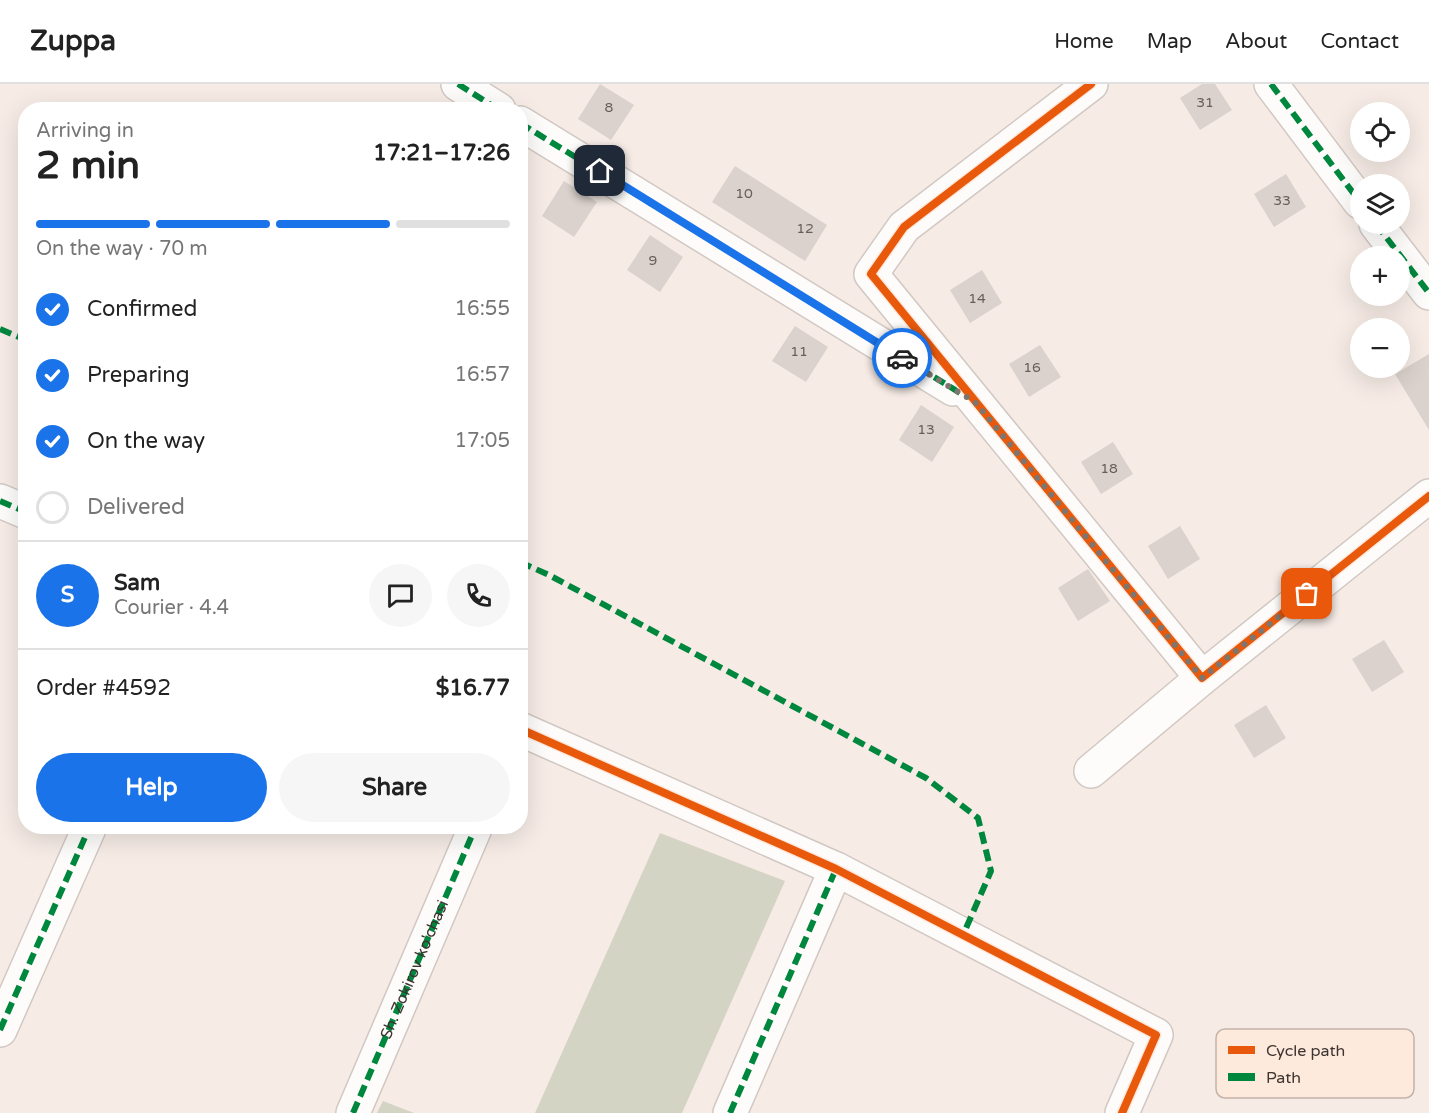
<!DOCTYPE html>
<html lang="en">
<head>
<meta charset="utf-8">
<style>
	body { margin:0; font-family:"Varela Round",sans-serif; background:#f6f6f6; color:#222; height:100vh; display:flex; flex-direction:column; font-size:22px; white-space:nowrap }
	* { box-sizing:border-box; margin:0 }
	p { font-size:20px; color:#767676 }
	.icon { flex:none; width:33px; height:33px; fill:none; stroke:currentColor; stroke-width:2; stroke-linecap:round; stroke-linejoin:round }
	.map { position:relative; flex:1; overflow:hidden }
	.details { position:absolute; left:18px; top:18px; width:510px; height:732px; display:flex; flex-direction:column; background:#fff; border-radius:24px; box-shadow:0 6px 24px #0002 }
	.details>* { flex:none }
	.tools { position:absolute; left:1350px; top:18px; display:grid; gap:12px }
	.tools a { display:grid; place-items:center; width:60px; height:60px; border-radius:50%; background:#fff; box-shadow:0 6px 24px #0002; font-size:30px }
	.pin { position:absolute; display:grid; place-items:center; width:51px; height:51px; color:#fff; margin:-26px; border-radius:12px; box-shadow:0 3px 9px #0006 }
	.courier { position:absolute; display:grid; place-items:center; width:60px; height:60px; margin:-30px; border:4px solid #1a73e8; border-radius:50%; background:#fff; color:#222; box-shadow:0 2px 8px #0007 }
	.overview em { font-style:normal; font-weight:700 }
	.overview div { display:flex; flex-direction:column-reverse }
	.overview { display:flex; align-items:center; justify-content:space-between; height:102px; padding:0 18px }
	h1 { font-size:39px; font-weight:700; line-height:45px }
	.bar { display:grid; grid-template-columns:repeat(4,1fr); gap:9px 6px; align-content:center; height:72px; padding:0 18px }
	.bar i { height:8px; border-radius:4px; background:#e0e0e0 }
	.bar .current { background:#1a73e8 }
	.bar p { grid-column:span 4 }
	.line { display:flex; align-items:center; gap:15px; padding:0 18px; border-top:2px solid #e0e0e0 }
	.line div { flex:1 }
	.round { display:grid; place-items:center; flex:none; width:63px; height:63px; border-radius:32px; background:#f6f6f6 }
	ol { padding:0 18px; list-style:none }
	li { display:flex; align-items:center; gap:18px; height:66px }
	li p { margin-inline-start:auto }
	li .icon { padding:6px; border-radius:50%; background:#1a73e8; color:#fff; stroke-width:4 }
	li:last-child { color:#767676 }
	li i { width:33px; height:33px; border:3px solid #e0e0e0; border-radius:50% }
	.primary-button { display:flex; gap:12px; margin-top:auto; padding:12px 18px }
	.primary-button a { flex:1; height:69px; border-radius:36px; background:#1a73e8; color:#fff; font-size:24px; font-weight:700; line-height:69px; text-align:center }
	.primary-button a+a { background:#f6f6f6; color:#222 }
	header { display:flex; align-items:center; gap:36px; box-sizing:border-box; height:84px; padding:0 30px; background:#fff; border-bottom:2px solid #e0e0e0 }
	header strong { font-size:28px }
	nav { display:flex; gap:33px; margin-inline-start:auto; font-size:21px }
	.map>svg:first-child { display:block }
</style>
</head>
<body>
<header>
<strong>Zuppa</strong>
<nav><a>Home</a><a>Map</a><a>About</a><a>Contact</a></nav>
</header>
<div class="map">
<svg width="1429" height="1029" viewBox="0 0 1429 1029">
	<rect width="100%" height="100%" fill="#f6ebe5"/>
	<g fill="#d4d4c4">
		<path d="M 660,749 L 785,797 L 682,1029 L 535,1029 Z"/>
		<path d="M 383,1017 L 414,1029 L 377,1029 Z"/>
	</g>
	<g fill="#dbd2cd">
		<path d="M 600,0 L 634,21 L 611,56 L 578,35 Z"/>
		<path d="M 1202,0 L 1215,0 L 1232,26 L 1200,46 L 1180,14 Z"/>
		<path d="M 735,82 L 827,141 L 805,177 L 712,118 Z"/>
		<path d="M 1286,90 L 1306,123 L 1274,143 L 1254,110 Z"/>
		<path d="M 564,97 L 597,118 L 574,153 L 542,132 Z"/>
		<path d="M 650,151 L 683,173 L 660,208 L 627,186 Z"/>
		<path d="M 982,186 L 1002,219 L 970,239 L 950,206 Z"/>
		<path d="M 795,242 L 828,263 L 806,298 L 772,277 Z"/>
		<path d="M 1040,261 L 1061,293 L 1029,313 L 1009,280 Z"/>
		<path d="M 1429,270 L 1429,346 L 1395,290 Z"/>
		<path d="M 921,321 L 954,343 L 932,378 L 899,356 Z"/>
		<path d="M 1113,358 L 1133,390 L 1101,410 L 1081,378 Z"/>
		<path d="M 1180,442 L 1200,475 L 1168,495 L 1148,462 Z"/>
		<path d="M 1088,485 L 1110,517 L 1078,537 L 1058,504 Z"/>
		<path d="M 1384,556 L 1404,588 L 1372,608 L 1352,575 Z"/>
		<path d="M 1266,621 L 1286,654 L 1254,674 L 1234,641 Z"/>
	</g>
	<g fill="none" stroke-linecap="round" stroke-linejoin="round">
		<defs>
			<g id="minor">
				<path d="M 458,0 L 499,26"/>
				<path d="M 1091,0 L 904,143 L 871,190 L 1202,594"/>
				<path d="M 1271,0 L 1360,118"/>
				<path d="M 520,39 L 953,305"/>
				<path d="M 1376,140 L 1429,209"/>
				<path d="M 0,417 L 26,428"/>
				<path d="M 520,645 L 836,785 L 1156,951 L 1122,1029"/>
				<path d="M 1091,687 L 1202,594 L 1429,412"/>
				<path d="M 0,946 L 90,742"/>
				<path d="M 353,1029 L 476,742"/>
				<path d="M 730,1029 L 836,785"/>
			</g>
		</defs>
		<use href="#minor" stroke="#d1c8c3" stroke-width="36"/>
		<use href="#minor" stroke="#fefcfb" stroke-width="33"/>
		<g stroke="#00873e" stroke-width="6" stroke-dasharray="12 6" stroke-linecap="butt">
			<path d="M 458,0 L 499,26"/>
			<path d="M 1271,0 L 1360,118"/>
			<path d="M 520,39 L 965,312"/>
			<path d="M 1376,140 L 1429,209"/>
			<path d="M 0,245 L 26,256"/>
			<path d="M 0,417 L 26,428"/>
			<path d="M 520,478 L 549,491 L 926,694 L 978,734 L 991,787 L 963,851"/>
			<path d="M 0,946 L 90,742"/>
			<path id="s1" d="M 353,1029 L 476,742"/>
			<path d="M 730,1029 L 836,785"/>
		</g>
		<defs>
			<g id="cycleway">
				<path d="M 1091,0 L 904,143 L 871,190 L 1202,594 L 1429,412"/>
				<path d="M 520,645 L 836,785 L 1156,951 L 1122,1029"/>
			</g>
		</defs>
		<use href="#cycleway" stroke="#fee9dd" stroke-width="11"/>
		<use href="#cycleway" stroke="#e8590c" stroke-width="8"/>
	</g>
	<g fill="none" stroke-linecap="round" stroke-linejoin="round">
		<path stroke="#7e756f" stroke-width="6" stroke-dasharray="0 10.8" d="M 902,274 L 975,318 L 1202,594 L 1307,510"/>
		<path stroke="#1a73e8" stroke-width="8" d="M 600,87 L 902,274"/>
	</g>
	<g text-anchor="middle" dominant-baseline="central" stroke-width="6" stroke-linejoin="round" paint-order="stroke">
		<g font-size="14" fill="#665e59">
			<text x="1205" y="18">31</text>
			<text x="609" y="23">8</text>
			<text x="744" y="109">10</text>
			<text x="1282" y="116">33</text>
			<text x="805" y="144">12</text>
			<text x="653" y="176">9</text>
			<text x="977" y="214">14</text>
			<text x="799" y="267">11</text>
			<text x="1032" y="283">16</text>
			<text x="926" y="345">13</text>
			<text x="1109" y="384">18</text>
		</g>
		<g font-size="16" fill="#3d3530" stroke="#fee9dd">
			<text stroke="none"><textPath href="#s1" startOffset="156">Sh. Zokirov ko'chasi</textPath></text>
		</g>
	</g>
	<rect x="1216" y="945" width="198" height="69" rx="9" fill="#fee9dd" stroke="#c4b3a9" stroke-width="1.5"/>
	<rect x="1228" y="962" width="27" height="8" fill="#e8590c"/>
	<rect x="1228" y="989" width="27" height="8" fill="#00873e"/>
	<g font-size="16" fill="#3d3530">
		<text x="1266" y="972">Cycle path</text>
		<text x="1266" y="999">Path</text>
	</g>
</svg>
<div class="tools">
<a><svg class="icon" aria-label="locate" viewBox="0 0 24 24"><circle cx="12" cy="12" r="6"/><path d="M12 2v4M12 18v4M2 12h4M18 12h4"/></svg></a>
<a><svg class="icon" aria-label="layers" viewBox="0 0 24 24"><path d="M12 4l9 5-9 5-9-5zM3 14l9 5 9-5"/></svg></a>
<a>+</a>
<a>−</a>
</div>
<div class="pin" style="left:1307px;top:510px;background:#ea580c"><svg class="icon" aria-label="bag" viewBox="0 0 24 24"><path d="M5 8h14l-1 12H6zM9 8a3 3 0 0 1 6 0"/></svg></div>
<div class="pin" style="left:600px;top:87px;background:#1f2937"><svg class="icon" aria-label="home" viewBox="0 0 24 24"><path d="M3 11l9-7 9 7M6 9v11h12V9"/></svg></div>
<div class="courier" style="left:902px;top:274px"><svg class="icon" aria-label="car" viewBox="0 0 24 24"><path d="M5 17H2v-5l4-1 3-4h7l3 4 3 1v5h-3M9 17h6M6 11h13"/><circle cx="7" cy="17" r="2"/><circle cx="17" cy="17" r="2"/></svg></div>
<section class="details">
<div class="overview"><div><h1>2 min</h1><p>Arriving in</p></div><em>17:21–17:26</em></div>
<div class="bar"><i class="current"></i><i class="current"></i><i class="current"></i><i></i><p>On the way · 70 m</p></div>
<ol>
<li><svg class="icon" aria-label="check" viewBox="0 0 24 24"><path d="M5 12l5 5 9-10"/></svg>Confirmed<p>16:55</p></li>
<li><svg class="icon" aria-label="check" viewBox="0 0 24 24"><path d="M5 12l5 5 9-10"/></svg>Preparing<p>16:57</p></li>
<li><svg class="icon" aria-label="check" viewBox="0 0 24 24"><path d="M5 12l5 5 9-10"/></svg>On the way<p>17:05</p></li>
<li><i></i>Delivered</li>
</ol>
<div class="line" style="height:108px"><b class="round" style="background:#1a73e8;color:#fff">S</b><div><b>Sam</b><p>Courier · 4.4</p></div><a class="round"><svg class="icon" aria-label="chat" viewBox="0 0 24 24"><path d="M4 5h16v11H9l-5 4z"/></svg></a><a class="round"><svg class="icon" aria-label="phone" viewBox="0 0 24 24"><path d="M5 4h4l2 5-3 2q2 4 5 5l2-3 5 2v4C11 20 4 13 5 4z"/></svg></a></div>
<div class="line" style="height:78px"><div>Order #4592</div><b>$16.77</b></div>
<div class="primary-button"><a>Help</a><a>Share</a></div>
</section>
</div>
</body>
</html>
